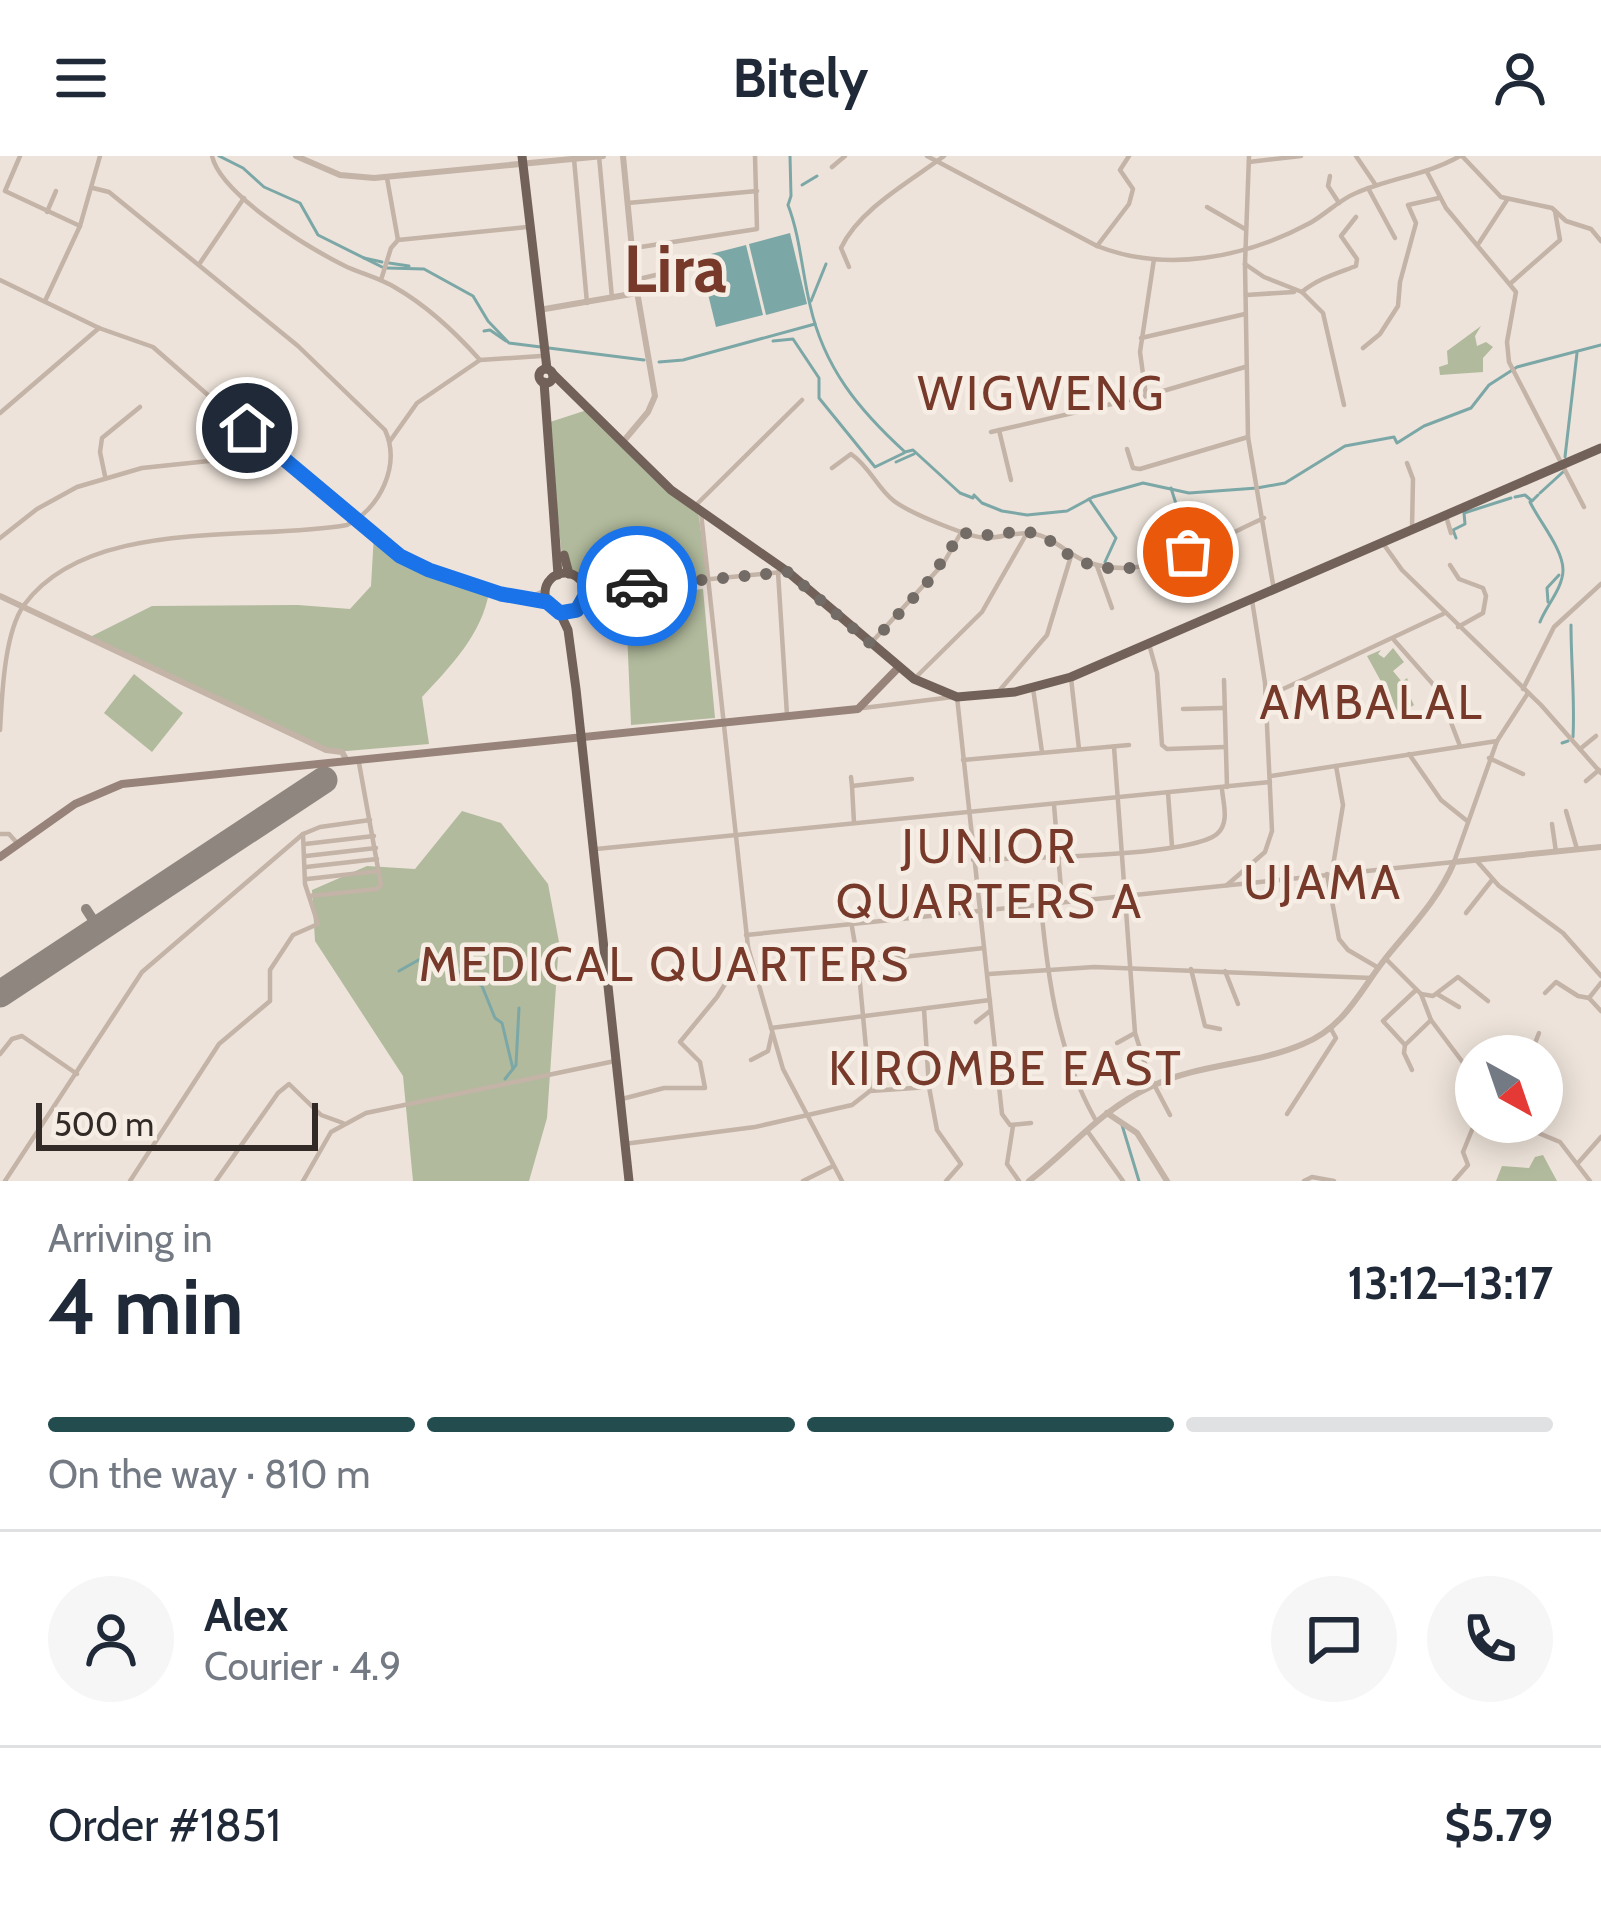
<!DOCTYPE html>
<html lang="en">
<head>
<meta charset="utf-8">
<style>
	body { margin:0; font-family:Cabin,sans-serif; background:#f6f6f7; color:#1f2937; height:100vh; display:flex; flex-direction:column; font-size:45px; white-space:nowrap }
	* { box-sizing:border-box; margin:0 }
	p { font-size:39px; color:#747a83 }
	.icon { flex:none; width:66px; height:66px; fill:none; stroke:currentColor; stroke-width:2; stroke-linecap:round; stroke-linejoin:round }
	.map { position:relative; height:1025px; overflow:hidden }
	.details { display:flex; flex-direction:column; background:#fff; flex:1 }
	.details>* { flex:none }
	.needle { width:78px; rotate:140deg }
	.buttons { position:absolute; left:1455px; top:879px; display:grid; gap:24px }
	.buttons a { display:grid; place-items:center; width:108px; height:108px; border-radius:50%; background:#fff; box-shadow:0 6px 30px #0003; font-size:60px }
	.scale { position:absolute; left:36px; bottom:30px; width:282px; box-sizing:border-box; padding-left:12px; border:6px solid #312a27; border-top:0; font-size:33px; line-height:42px; white-space:nowrap; color:#312a27; -webkit-text-stroke:9px #f6eee5; paint-order:stroke }
	.pin { position:absolute; display:grid; place-items:center; width:102px; height:102px; color:#fff; margin:-51px; border:6px solid #fff; border-radius:50%; box-shadow:0 3px 12px #0007 }
	.courier { position:absolute; display:grid; place-items:center; width:120px; height:120px; margin:-60px; border:9px solid #1a73e8; border-radius:50%; background:#fff; color:#222; box-shadow:0 3px 15px #0007 }
	.headline em { font-style:normal; font-weight:700 }
	.headline div { display:flex; flex-direction:column-reverse }
	.headline { display:flex; align-items:center; justify-content:space-between; height:204px; padding:0 48px }
	h1 { font-size:78px; font-weight:700; line-height:90px }
	.bar { display:grid; grid-template-columns:repeat(4,1fr); gap:18px 12px; align-content:center; height:144px; padding:0 48px }
	.bar i { height:15px; border-radius:9px; background:#e0e1e3 }
	.bar .selected { background:#224c4d }
	.bar p { grid-column:span 4 }
	.line { display:flex; align-items:center; gap:30px; padding:0 48px; border-top:3px solid #e0e1e3 }
	.line div { flex:1 }
	.round { display:grid; place-items:center; flex:none; width:126px; height:126px; border-radius:63px; background:#f6f6f7 }
	header { display:flex; justify-content:space-between; align-items:center; height:156px; padding:0 48px; background:#fff; font-size:54px; font-weight:700 }
	.map>svg:first-child { display:block }
</style>
</head>
<body>
<header><svg class="icon" aria-label="menu" viewBox="0 0 24 24"><path d="M4 6h16M4 12h16M4 18h16"/></svg>Bitely<svg class="icon" aria-label="person" viewBox="0 0 24 24"><circle cx="12" cy="8" r="4"/><path d="M4 21q1-7 8-7t8 7"/></svg></header>
<div class="map">
<svg width="1601" height="1025" viewBox="0 0 1601 1025">
	<rect width="100%" height="100%" fill="#ede3da"/>
	<g fill="#b1ba9c">
		<path d="M 1481,170 L 1475,180 L 1477,190 L 1486,186 L 1493,191 L 1483,202 L 1483,216 L 1440,219 L 1439,211 L 1448,208 L 1447,195 Z"/>
		<path d="M 587,254 L 698,355 L 708,423 L 585,433 L 579,423 L 564,418 L 547,267 Z"/>
		<path d="M 374,378 L 422,417 L 489,436 C 482,478 451,510 422,541 L 429,588 L 335,596 L 90,481 L 152,450 L 298,449 L 350,453 L 371,430 Z"/>
		<path d="M 703,433 L 715,562 L 631,569 L 627,475 L 661,473 L 660,437 Z"/>
		<path d="M 1393,492 L 1404,506 L 1393,515 L 1402,526 L 1407,522 L 1410,530 L 1406,533 L 1414,549 L 1399,558 L 1367,500 L 1381,494 L 1378,498 L 1384,502 Z"/>
		<path d="M 134,518 L 183,557 L 152,596 L 104,557 Z"/>
		<path d="M 462,655 L 501,667 L 548,728 L 559,786 L 547,962 L 529,1025 L 413,1025 L 403,920 L 315,785 L 312,734 L 367,710 L 415,713 Z"/>
		<path d="M 1543,999 L 1557,1025 L 1496,1025 L 1502,1010 L 1529,1012 L 1535,1001 Z"/>
	</g>
	<g fill="#7ca7a7">
		<path d="M 790,77 L 807,148 L 766,159 L 749,88 Z"/>
		<path d="M 746,89 L 763,159 L 716,171 L 699,101 Z"/>
	</g>
	<g fill="none" stroke-linecap="round" stroke-linejoin="round">
		<g stroke="#7ca7a7" stroke-width="3">
			<path d="M 219,0 L 243,12 L 264,31 L 300,47 L 318,79 L 382,111"/>
			<path d="M 790,0 L 791,40 L 788,49 C 800,80 802,116 810,149 C 824,212 859,254 905,296 L 913,294 L 960,337 L 973,342 L 974,339 L 982,347 L 1002,355 L 1027,359 L 1067,355 L 1093,341 L 1143,327 L 1189,337 L 1257,332 L 1285,327 L 1345,290 L 1394,281 L 1397,287 L 1424,270 L 1471,252 L 1489,229 L 1517,211 L 1601,189"/>
			<path d="M 802,29 L 817,20"/>
			<path d="M 364,102 L 382,106"/>
			<path d="M 389,107 L 409,110"/>
			<path d="M 387,112 L 424,113 L 473,140 L 488,165 L 509,187 L 644,204"/>
			<path d="M 811,145 L 826,108"/>
			<path d="M 484,175 L 490,174 L 506,185"/>
			<path d="M 773,185 L 793,183 L 819,222 L 819,242 L 875,311 L 904,297"/>
			<path d="M 659,206 L 683,204 L 815,168"/>
			<path d="M 1565,301 L 1577,197"/>
			<path d="M 896,306 L 914,298"/>
			<path d="M 1171,332 L 1183,370 L 1184,394"/>
			<path d="M 1540,337 L 1563,316"/>
			<path d="M 1515,341 L 1525,339 L 1532,345 L 1538,339"/>
			<path d="M 1089,343 L 1116,382 L 1105,406"/>
			<path d="M 1530,346 C 1539,365 1563,393 1563,414 C 1563,432 1546,450 1540,466"/>
			<path d="M 1456,382 L 1453,374 L 1465,368 L 1464,357 L 1511,342"/>
			<path d="M 1548,446 L 1547,432 L 1559,419"/>
			<path d="M 1571,469 C 1571,506 1575,545 1573,581"/>
			<path d="M 1562,587 L 1568,585"/>
			<path d="M 399,815 L 422,802 L 435,801 L 482,830 L 495,862 L 502,867 L 513,913"/>
			<path d="M 505,923 L 516,909 L 519,852"/>
			<path d="M 1122,969 L 1139,1025"/>
		</g>
		<path stroke="#8f8680" stroke-width="10" d="M 86,753 L 99,773"/>
		<path stroke="#8f8680" stroke-width="27" d="M 0,838 L 324,624"/>
		<g stroke="#c4b3a7" stroke-width="4.5">
			<path d="M 20,0 L 5,35 L 80,70"/>
			<path d="M 212,0 C 221,39 309,92 345,110 C 362,118 380,122 396,132 C 429,151 455,176 480,204 L 541,200"/>
			<path d="M 599,0 L 612,142"/>
			<path d="M 927,0 L 1097,90 C 1166,117 1245,102 1310,67 C 1326,58 1339,44 1356,37 C 1390,22 1427,19 1460,0"/>
			<path d="M 1249,0 L 1245,108 L 1248,281 L 1274,434"/>
			<path d="M 1356,0 L 1375,28"/>
			<path d="M 1462,0 L 1501,41 L 1552,52 L 1566,65 L 1591,73 L 1601,85"/>
			<path d="M 574,3 L 587,147"/>
			<path d="M 1249,6 L 1301,0"/>
			<path d="M 832,11 L 845,0"/>
			<path d="M 1427,16 L 1446,52 L 1516,136 L 1507,186 L 1509,206 L 1584,351"/>
			<path d="M 1330,20 L 1328,30 L 1339,47"/>
			<path d="M 387,22 L 398,84"/>
			<path d="M 1368,32 L 1395,82"/>
			<path d="M 628,47 L 757,35"/>
			<path d="M 1207,51 L 1245,73"/>
			<path d="M 47,56 L 56,35"/>
			<path d="M 1479,87 L 1507,44"/>
			<path d="M 1097,90 L 1129,48 L 1133,33 L 1120,14 L 1129,0"/>
			<path d="M 634,92 L 757,73 L 755,0"/>
			<path d="M 200,107 L 244,42"/>
			<path d="M 1245,108 L 1264,121 L 1302,136 L 1323,157 L 1344,249"/>
			<path d="M 849,111 L 841,92 C 859,53 911,25 944,0"/>
			<path d="M 0,124 L 99,172 L 153,191 L 304,323 L 406,404 L 501,438 L 547,446"/>
			<path d="M 381,124 L 391,92 L 398,84 L 527,71"/>
			<path d="M 635,124 L 664,117"/>
			<path d="M 1511,127 L 1560,84 L 1555,55"/>
			<path d="M 1302,136 C 1317,123 1338,117 1356,110 L 1357,103 L 1341,80 L 1356,61"/>
			<path d="M 1246,139 L 1294,136"/>
			<path d="M 45,145 L 80,70 L 100,0"/>
			<path d="M 1141,182 L 1245,158"/>
			<path d="M 1363,192 L 1380,178 L 1398,150 L 1400,126 L 1416,67 L 1408,49 L 1439,42"/>
			<path d="M 1146,240 L 1140,196 L 1154,103"/>
			<path d="M 0,257 L 99,172"/>
			<path d="M 999,274 L 1011,324"/>
			<path d="M 991,276 L 1146,240 L 1245,211"/>
			<path d="M 390,285 L 417,247 L 480,204"/>
			<path d="M 1127,293 L 1133,312 L 1140,313 L 1248,281"/>
			<path d="M 1407,307 L 1413,323 L 1412,372"/>
			<path d="M 832,312 L 851,298 C 870,311 877,332 894,345 C 910,357 969,382 988,382 C 1003,381 1018,375 1034,378 C 1054,381 1070,401 1090,407 C 1151,426 1210,386 1264,362"/>
			<path d="M 105,320 L 100,296 L 102,282 L 140,251"/>
			<path d="M 695,350 L 802,244"/>
			<path d="M 701,357 L 748,791 L 783,913 L 842,1025"/>
			<path d="M 1446,360 L 1451,377"/>
			<path d="M 0,382 L 37,353 L 77,331 L 142,312 L 209,305 L 247,271"/>
			<path d="M 1382,386 L 1402,414 L 1541,549 L 1601,617"/>
			<path d="M 1450,409 L 1459,423 L 1483,432 L 1486,440 L 1483,457 L 1458,471"/>
			<path d="M 1097,410 L 1112,452"/>
			<path d="M 778,416 L 787,559"/>
			<path d="M 584,432 L 600,434 L 782,416"/>
			<path d="M 585,440 L 600,434"/>
			<path d="M 530,441 L 546,434"/>
			<path d="M 1394,484 L 1439,535 L 1460,590"/>
			<path d="M 871,487 L 943,408 L 962,375"/>
			<path d="M 1149,488 L 1157,517 L 1162,589 L 1167,593 L 1225,591"/>
			<path d="M 1071,522 L 1079,593"/>
			<path d="M 914,523 L 982,456 L 1027,377"/>
			<path d="M 1224,524 L 1227,631"/>
			<path d="M 1033,532 L 1042,596"/>
			<path d="M 1523,533 L 1554,471 L 1601,428"/>
			<path d="M 999,535 L 1047,479 L 1071,400"/>
			<path d="M 957,541 L 1002,958 L 1010,969 L 1031,967"/>
			<path d="M 1266,541 L 1443,458"/>
			<path d="M 863,552 L 953,541"/>
			<path d="M 1183,553 L 1223,552"/>
			<path d="M 0,574 C 2,540 4,477 24,449 C 89,360 252,386 347,369 C 380,353 401,309 385,274 L 298,190 L 109,36 L 93,32"/>
			<path d="M 1114,591 L 1135,877 L 1148,917 L 1170,959"/>
			<path d="M 1580,593 L 1596,580"/>
			<path d="M 1409,598 L 1441,644 L 1466,664"/>
			<path d="M 1489,602 L 1523,618"/>
			<path d="M 963,604 L 1129,589"/>
			<path d="M 1271,620 L 1497,585 L 1528,537"/>
			<path d="M 851,621 L 852,630 L 912,623"/>
			<path d="M 1586,625 L 1599,614"/>
			<path d="M 852,630 L 854,667"/>
			<path d="M 1168,637 L 1172,690"/>
			<path d="M 1054,649 L 1062,745"/>
			<path d="M 1566,655 L 1577,693"/>
			<path d="M 1552,668 L 1556,696"/>
			<path d="M 0,678 L 9,678 L 18,688"/>
			<path d="M 305,688 L 374,680"/>
			<path d="M 596,693 L 1270,626"/>
			<path d="M 306,700 L 376,692"/>
			<path d="M 973,704 C 1016,702 1189,701 1217,678 C 1230,667 1223,647 1222,633"/>
			<path d="M 1476,704 L 1499,730 L 1563,777 L 1601,820"/>
			<path d="M 306,711 L 377,703"/>
			<path d="M 1332,716 L 1343,649 L 1336,610"/>
			<path d="M 1327,718 L 1339,783 L 1348,794 L 1377,811"/>
			<path d="M 307,723 L 379,715"/>
			<path d="M 1227,729 L 1265,696 L 1272,675 L 1265,527 L 1252,444"/>
			<path d="M 309,740 L 377,733 L 381,729 L 359,607"/>
			<path d="M 1041,750 C 1048,825 1058,897 1095,963"/>
			<path d="M 1466,757 L 1492,724"/>
			<path d="M 852,771 L 858,806"/>
			<path d="M 746,779 L 1454,706 L 1497,585"/>
			<path d="M 1386,803 L 1421,838 L 1431,864 L 1476,924"/>
			<path d="M 1191,813 L 1205,870 L 1220,873"/>
			<path d="M 1225,815 L 1238,848"/>
			<path d="M 989,818 L 1094,811 L 1372,822"/>
			<path d="M 1601,827 L 1589,842 L 1601,855"/>
			<path d="M 1545,837 L 1556,826 L 1578,840 L 1589,842"/>
			<path d="M 1421,838 L 1433,840 L 1458,821 L 1488,845"/>
			<path d="M 1437,838 L 1459,851"/>
			<path d="M 924,853 L 929,931"/>
			<path d="M 976,866 L 990,855"/>
			<path d="M 771,872 L 990,844"/>
			<path d="M 1117,887 L 1135,877"/>
			<path d="M 1405,889 L 1383,865 L 1416,834"/>
			<path d="M 0,898 L 12,883 L 22,880 L 77,918"/>
			<path d="M 1530,900 L 1539,877"/>
			<path d="M 751,904 L 768,895 L 772,877"/>
			<path d="M 1412,914 L 1404,897 L 1405,889 L 1431,864"/>
			<path d="M 870,935 L 858,806 L 984,792"/>
			<path d="M 622,943 L 664,932 L 705,932 L 700,906 L 680,886 L 717,841 L 748,791"/>
			<path d="M 1287,958 L 1336,882 L 1331,873"/>
			<path d="M 1512,966 L 1560,986 L 1590,1025"/>
			<path d="M 1013,970 L 1007,1008 L 1019,1025"/>
			<path d="M 1088,976 L 1123,1025"/>
			<path d="M 624,988 L 755,971 L 852,949 L 870,935 L 929,931 L 937,974 L 961,1008 L 946,1025"/>
			<path d="M 1578,1007 L 1601,981"/>
			<path d="M 5,1025 L 142,816 L 303,678 L 320,671 L 370,664"/>
			<path d="M 130,1025 L 219,888 L 270,845 L 270,814 L 293,779 L 318,768 L 305,728 L 303,678"/>
			<path d="M 216,1025 L 278,937 L 289,928 L 321,959 L 343,967"/>
			<path d="M 303,1025 L 331,976 L 366,957 L 615,905"/>
			<path d="M 803,1025 L 833,1010"/>
			<path d="M 1304,1025 L 1312,1021 L 1334,1025"/>
			<path d="M 1454,1025 L 1468,1009 L 1463,996 L 1476,964"/>
		</g>
		<g stroke="#c4b3a7" stroke-width="6">
			<path d="M 296,0 L 340,19 L 374,22 L 603,0"/>
			<path d="M 539,154 L 637,137"/>
			<path d="M 622,287 L 648,256 L 655,240 L 635,124 L 623,0"/>
			<path d="M 0,440 L 326,594 L 342,596 L 346,603"/>
			<path d="M 1107,957 L 1137,977 L 1167,1025"/>
			<path d="M 1029,1025 C 1074,990 1099,955 1152,930 C 1201,907 1255,909 1303,888 C 1345,871 1359,836 1385,803 C 1410,772 1439,743 1454,706 L 1601,691"/>
		</g>
		<path stroke="#978379" stroke-width="8" d="M 0,701 L 75,648 L 122,628 L 858,553 L 898,512"/>
		<g stroke="#716159" stroke-width="9">
			<path d="M 522,0 L 547,213"/>
			<circle cx="546" cy="220" r="7"/>
			<path d="M 552,217 L 671,334 L 788,416 L 914,523 L 957,541 L 1015,536 L 1071,521 L 1601,292"/>
			<path d="M 544,226 L 558,419"/>
			<path d="M 564,399 L 569,418"/>
			<circle cx="565" cy="437" r="20"/>
			<path d="M 560,457 L 568,474 L 576,533 L 629,1025"/>
		</g>
	</g>
	<g fill="none" stroke-linecap="round" stroke-linejoin="round">
		<path stroke="#736b66" stroke-width="12" stroke-dasharray="0 21.6" d="M 637,430 L 788,416 L 871,488 L 927,427 L 962,376 C 988,385 1012,371 1037,378 C 1049,382 1059,392 1069,399 C 1107,422 1150,412 1188,396"/>
		<path stroke="#1a73e8" stroke-width="15" d="M 247,272 L 400,400 L 429,414 L 501,438 L 547,446 L 560,457 L 577,454 L 585,440 L 600,434 L 637,430"/>
	</g>
	<g text-anchor="middle" dominant-baseline="central" stroke-width="9" stroke-linejoin="round" paint-order="stroke">
		<g font-size="48" letter-spacing="3" fill="#76392a" stroke="#f6eee5">
			<text x="1042" y="237">WIGWENG</text>
			<text x="1372" y="546">AMBALAL</text>
			<text x="990" y="690">JUNIOR<tspan x="990" dy="55">QUARTERS A</tspan></text>
			<text x="1323" y="726">UJAMA</text>
			<text x="665" y="808">MEDICAL QUARTERS</text>
			<text x="1006" y="912">KIROMBE EAST</text>
		</g>
		<g font-size="66" font-weight="bold" fill="#76392a" stroke="#f6eee5">
			<text x="675" y="112">Lira</text>
		</g>
	</g>
</svg>
<div class="buttons">
<a><svg class="needle" viewBox="-14 -14 28 28"><path d="M0-13l5 13h-10z" fill="#e53935"/><path d="M0 13l5-13h-10z" fill="#747a83"/></svg></a>
</div>
<div class="scale">500 m</div>
<div class="pin" style="left:1188px;top:396px;background:#ea580c"><svg class="icon" aria-label="bag" viewBox="0 0 24 24"><path d="M5 8h14l-1 12H6zM9 8a3 3 0 0 1 6 0"/></svg></div>
<div class="pin" style="left:247px;top:272px;background:#1f2937"><svg class="icon" aria-label="home" viewBox="0 0 24 24"><path d="M3 11l9-7 9 7M6 9v11h12V9"/></svg></div>
<div class="courier" style="left:637px;top:430px"><svg class="icon" aria-label="car" viewBox="0 0 24 24"><path d="M5 17H2v-5l4-1 3-4h7l3 4 3 1v5h-3M9 17h6M6 11h13"/><circle cx="7" cy="17" r="2"/><circle cx="17" cy="17" r="2"/></svg></div>
</div>
<section class="details">
<div class="headline"><div><h1>4 min</h1><p>Arriving in</p></div><em>13:12–13:17</em></div>
<div class="bar"><i class="selected"></i><i class="selected"></i><i class="selected"></i><i></i><p>On the way · 810 m</p></div>
<div class="line" style="height:216px"><a class="round"><svg class="icon" aria-label="person" viewBox="0 0 24 24"><circle cx="12" cy="8" r="4"/><path d="M4 21q1-7 8-7t8 7"/></svg></a><div><b>Alex</b><p>Courier · 4.9</p></div><a class="round"><svg class="icon" aria-label="chat" viewBox="0 0 24 24"><path d="M4 5h16v11H9l-5 4z"/></svg></a><a class="round"><svg class="icon" aria-label="phone" viewBox="0 0 24 24"><path d="M5 4h4l2 5-3 2q2 4 5 5l2-3 5 2v4C11 20 4 13 5 4z"/></svg></a></div>
<div class="line" style="height:156px"><div>Order #1851</div><b>$5.79</b></div>
</section>
</body>
</html>
